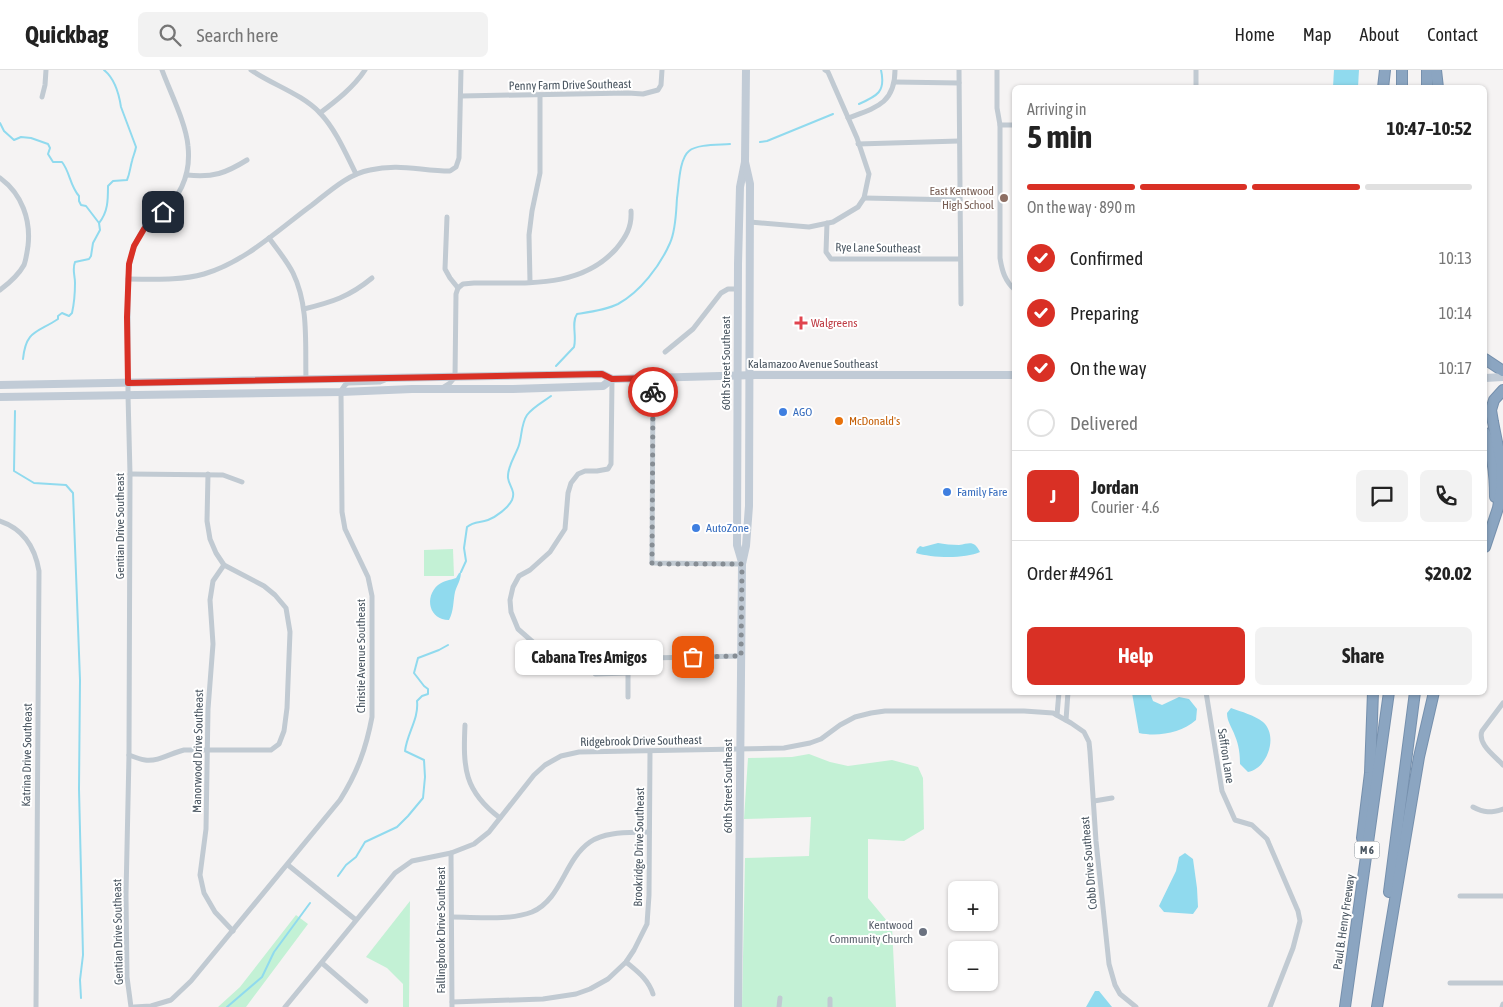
<!DOCTYPE html>
<html lang="en">
<head>
<meta charset="utf-8">
<style>
	body { margin:0; font-family:"Asap Condensed",sans-serif; background:#f2f2f2; color:#222; height:100vh; display:flex; flex-direction:column; font-size:19px; white-space:nowrap }
	* { box-sizing:border-box; margin:0 }
	p { font-size:16px; color:#767676 }
	.icon { flex:none; width:28px; height:28px; fill:none; stroke:currentColor; stroke-width:2; stroke-linecap:round; stroke-linejoin:round }
	.map { position:relative; flex:1; overflow:hidden }
	.sheet { position:absolute; left:1012px; top:15px; width:475px; height:610px; display:flex; flex-direction:column; background:#fff; border-radius:8px; box-shadow:0 1px 4px #0004 }
	.sheet>* { flex:none }
	.controls { position:absolute; left:948px; top:811px; display:grid; gap:10px }
	.controls a { display:grid; place-items:center; width:50px; height:50px; border-radius:8px; background:#fff; box-shadow:0 1px 4px #0004; font-size:25px }
	.pin { position:absolute; display:grid; place-items:center; width:42px; height:42px; color:#fff; margin:-21px; border-radius:10px; box-shadow:0 2px 8px #0006 }
	.courier { position:absolute; display:grid; place-items:center; width:50px; height:50px; margin:-25px; border:4px solid #d93025; border-radius:50%; background:#fff; color:#222; box-shadow:0 1px 6px #0007 }
	.bubble { position:absolute; height:35px; border-radius:8px; background:#fff; box-shadow:0 1px 4px #0004; font-size:16px; font-weight:700; line-height:35px; text-align:center }
	.overview em { font-style:normal; font-weight:700 }
	.overview div { display:flex; flex-direction:column-reverse }
	.overview { display:flex; align-items:center; justify-content:space-between; height:85px; padding:0 15px }
	h1 { font-size:32px; font-weight:700; line-height:38px }
	.bar { display:grid; grid-template-columns:repeat(4,1fr); gap:8px 5px; align-content:center; height:60px; padding:0 15px }
	.bar i { height:6px; border-radius:4px; background:#e0e0e0 }
	.bar .on { background:#d93025 }
	.bar p { grid-column:span 4 }
	.line { display:flex; align-items:center; gap:12px; padding:0 15px; border-top:1px solid #e0e0e0 }
	.line div { flex:1 }
	.round { display:grid; place-items:center; flex:none; width:52px; height:52px; border-radius:8px; background:#f2f2f2 }
	ol { padding:0 15px; list-style:none }
	li { display:flex; align-items:center; gap:15px; height:55px }
	li p { margin-inline-start:auto }
	li .icon { padding:5px; border-radius:50%; background:#d93025; color:#fff; stroke-width:4 }
	li:last-child { color:#767676 }
	li i { width:28px; height:28px; border:2px solid #e0e0e0; border-radius:50% }
	.primary-button { display:flex; gap:10px; margin-top:auto; padding:10px 15px }
	.primary-button a { flex:1; height:58px; border-radius:8px; background:#d93025; color:#fff; font-size:20px; font-weight:700; line-height:58px; text-align:center }
	.primary-button a+a { background:#f2f2f2; color:#222 }
	header { display:flex; align-items:center; gap:30px; box-sizing:border-box; height:70px; padding:0 25px; background:#fff; border-bottom:1px solid #e0e0e0 }
	header strong { font-size:24px }
	nav { display:flex; gap:28px; margin-inline-start:auto; font-size:18px }
	.search { width:350px; height:45px; background:#f2f2f2; display:flex; align-items:center; gap:12px; box-sizing:border-box; padding:0 18px; border-radius:8px; color:#767676; font-size:19px }
	.map>svg:first-child { display:block }
</style>
</head>
<body>
<header>
<strong>Quickbag</strong>
<div class="search"><svg class="icon" aria-label="search" viewBox="0 0 24 24"><circle cx="10" cy="10" r="6"/><path d="M15 15l6 6"/></svg>Search here</div>
<nav><a>Home</a><a>Map</a><a>About</a><a>Contact</a></nav>
</header>
<div class="map">
<svg width="1503" height="937" viewBox="0 0 1503 937">
	<rect width="100%" height="100%" fill="#f5f3f3"/>
	<g fill="#c3f1d5">
		<path d="M 453,479 L 454,506 L 424,506 L 424,480 Z"/>
		<path d="M 809,684 L 830,692 L 848,696 L 892,690 L 918,697 L 923,708 L 924,759 L 904,771 L 868,769 L 868,828 L 892,857 L 896,937 L 742,937 L 745,788 L 809,786 L 811,747 L 744,749 L 748,688 L 792,687 Z"/>
		<path d="M 410,831 L 409,937 L 403,937 L 403,914 L 387,898 L 366,887 Z"/>
		<path d="M 296,845 L 308,854 L 246,937 L 218,937 L 240,917 Z"/>
	</g>
	<g fill="#90daee">
		<path d="M 1334,0 L 1359,0 L 1358,17 L 1333,17 Z"/>
		<path d="M 938,473 C 944,474 952,475 959,475 C 970,473 974,470 980,482 C 965,489 932,488 916,483 L 917,479 L 920,476 L 923,477 Z"/>
		<path d="M 461,502 C 461,510 457,515 455,522 C 453,531 454,541 449,550 C 429,550 424,527 438,515 C 443,511 450,510 456,508 L 459,503 Z"/>
		<path d="M 1132,623 L 1150,623 L 1153,631 L 1162,635 L 1179,627 L 1189,629 L 1197,639 L 1196,650 C 1181,663 1158,667 1139,663 Z"/>
		<path d="M 1231,638 C 1242,642 1254,645 1263,652 C 1279,666 1267,699 1248,702 L 1240,694 C 1240,685 1239,675 1235,666 C 1232,657 1227,652 1227,643 Z"/>
		<path d="M 1185,783 L 1193,789 L 1197,818 L 1198,837 L 1193,844 L 1164,842 L 1159,836 L 1176,801 L 1179,787 Z"/>
		<path d="M 1095,921 L 1099,921 L 1112,937 L 1086,937 Z"/>
	</g>
	<g fill="none" stroke-linecap="round" stroke-linejoin="round">
		<g stroke="#90daee" stroke-width="2">
			<path d="M 859,34 C 877,26 886,22 881,0"/>
			<path d="M 0,53 L 4,61 L 14,70 L 21,67 L 31,68 L 48,74 L 50,78 L 48,84 L 53,92 L 62,92 C 70,102 70,116 79,126 L 79,131 L 81,135 L 86,136 L 99,153 L 100,160 L 93,173 L 91,186 L 89,189 L 75,192 C 72,200 75,205 75,213 C 75,223 74,234 72,243 L 69,246 L 62,243 L 58,246 L 58,249 C 37,263 26,260 23,289"/>
			<path d="M 760,72 L 767,71 L 833,44"/>
			<path d="M 99,153 C 108,142 108,130 108,116 L 113,111 L 127,110 C 130,103 130,98 132,91 C 133,86 135,83 136,77 L 121,37 C 119,24 114,8 104,0"/>
			<path d="M 556,296 L 574,277 C 577,266 571,253 577,244 C 590,242 606,240 618,234 C 640,222 660,196 670,173 C 676,160 676,142 677,128 C 679,116 679,89 689,81 C 697,74 719,75 730,74"/>
			<path d="M 15,341 L 14,401 L 34,413 L 66,415 L 73,423 L 80,610 L 79,719 L 83,885 L 80,910 L 81,928"/>
			<path d="M 461,502 L 466,491 L 464,478 L 467,457 C 474,451 480,453 488,450 C 496,447 508,438 512,430 C 516,421 509,416 508,408 C 507,396 516,385 519,375 C 522,366 521,354 527,345 C 533,337 543,332 551,326"/>
			<path d="M 338,806 L 346,795 L 356,787 L 365,772 L 397,757 L 408,746 L 423,728 L 425,707 L 424,690 L 405,681 C 407,663 419,649 417,631 L 422,626 L 428,624 L 428,619 L 424,616 L 414,603 L 418,588 L 439,580 L 448,575"/>
			<path d="M 227,937 L 262,907 L 274,882 L 310,833"/>
		</g>
		<defs>
			<g id="highway">
				<path d="M 1402,0 L 1402,18"/>
				<path d="M 1427,0 L 1427,18"/>
				<path d="M 1436,0 L 1438,18"/>
				<path d="M 1383,18 L 1385,0"/>
				<path d="M 1485,289 L 1503,301"/>
				<path d="M 1485,363 C 1493,384 1495,405 1495,427"/>
				<path d="M 1485,477 L 1498,438 L 1502,413 L 1501,392 L 1493,352 L 1491,340 L 1494,330 L 1503,320"/>
				<path d="M 1362,768 L 1370,703 L 1373,622"/>
				<path d="M 1389,822 L 1415,622"/>
				<path d="M 1345,937 L 1389,622"/>
				<path d="M 1377,937 L 1419,687 L 1434,622"/>
			</g>
		</defs>
		<use href="#highway" stroke="#7690ad" stroke-width="12"/>
		<g stroke="#c1cad2" stroke-width="5">
			<path d="M 251,0 C 273,15 302,24 320,43 C 336,60 346,84 356,104"/>
			<path d="M 959,0 L 961,234"/>
			<path d="M 997,0 L 997,38 L 1000,55 L 1000,188 C 1002,201 1005,211 1015,220"/>
			<path d="M 1196,0 L 1196,18"/>
			<path d="M 895,12 L 959,13"/>
			<path d="M 461,26 L 628,23 L 643,24 L 658,20 L 661,15 L 662,0"/>
			<path d="M 42,27 L 45,15 L 46,0"/>
			<path d="M 320,43 C 336,31 354,17 365,0"/>
			<path d="M 848,48 C 875,38 895,34 895,0"/>
			<path d="M 1000,55 L 1015,55"/>
			<path d="M 858,74 L 959,71"/>
			<path d="M 187,105 C 213,108 226,103 247,90"/>
			<path d="M 0,108 C 22,124 31,150 28,176 C 27,182 26,190 24,195 C 19,204 8,214 0,220"/>
			<path d="M 864,128 L 960,130"/>
			<path d="M 447,147 L 445,199 L 450,208 L 458,218"/>
			<path d="M 750,152 L 809,157 L 833,152 L 858,137 L 864,128 L 869,104 L 857,68 L 828,2 L 825,0"/>
			<path d="M 827,153 L 826,182 L 831,189 L 960,189"/>
			<path d="M 269,168 C 277,179 287,191 293,203 C 309,236 305,274 306,310"/>
			<path d="M 128,209 C 153,209 179,211 204,204 C 245,192 278,160 312,135 C 330,121 348,104 370,100 C 399,93 421,101 450,101 L 456,97 L 459,88 L 461,0"/>
			<path d="M 530,212 L 529,165 L 532,141 L 540,103 L 540,25"/>
			<path d="M 458,218 L 463,214 L 474,213 C 523,212 579,220 616,179 C 626,167 632,157 631,141"/>
			<path d="M 304,239 C 332,232 349,227 372,208"/>
			<path d="M 665,282 L 693,259 L 721,223 L 728,219 L 738,219"/>
			<path d="M 653,308 L 652,493 L 742,494"/>
			<path d="M 442,318 L 450,313 L 455,307 L 456,224 L 458,218"/>
			<path d="M 130,404 L 223,405 L 242,412"/>
			<path d="M 0,451 C 24,459 35,477 39,501 L 36,937"/>
			<path d="M 224,495 L 213,511 L 210,530 L 213,574 L 208,639 L 206,759 L 200,805 L 204,823 L 215,842 L 233,861"/>
			<path d="M 572,588 L 557,585 L 542,580 L 518,559 L 511,542 L 510,530 L 513,517 L 519,506 L 530,500 L 550,482 L 565,459 L 568,423 L 571,413 L 578,404 L 585,401 L 597,401 L 608,399 L 611,394 L 612,309"/>
			<path d="M 628,588 L 628,627"/>
			<path d="M 628,603 L 595,604 C 594,597 597,592 604,589 L 741,586"/>
			<path d="M 1206,622 L 1222,721 L 1235,750 L 1252,755 L 1267,769 L 1298,841 L 1300,851 L 1293,878 L 1270,937"/>
			<path d="M 1503,633 L 1482,661 C 1477,674 1495,686 1503,695"/>
			<path d="M 1057,645 L 1059,622"/>
			<path d="M 1066,650 L 1068,622"/>
			<path d="M 465,655 C 463,698 464,721 500,748"/>
			<path d="M 129,685 C 134,687 139,689 145,690 C 158,692 171,683 184,680 L 271,680 L 279,674 L 284,661 L 287,638 L 290,562 L 286,538 L 275,525 L 264,516 L 224,495 L 216,483 L 210,469 L 207,451 L 208,404"/>
			<path d="M 1094,731 L 1112,728"/>
			<path d="M 1473,737 C 1484,743 1491,743 1503,739"/>
			<path d="M 451,783 L 452,937"/>
			<path d="M 288,795 L 356,850"/>
			<path d="M 1460,826 L 1503,826"/>
			<path d="M 452,847 C 477,847 509,851 532,842 C 562,829 564,790 590,772 C 606,761 630,763 649,762"/>
			<path d="M 626,892 C 638,902 648,909 653,924"/>
			<path d="M 322,893 L 366,931"/>
			<path d="M 1450,913 L 1503,913"/>
			<path d="M 452,932 L 543,929 L 576,924 L 590,919 L 608,909 L 626,892 L 634,880 L 647,854 L 649,825 L 650,681"/>
			<path d="M 131,937 L 127,907 L 126,825 L 129,685 L 130,404 L 128,325 L 128,209 C 129,191 133,173 144,159 C 149,153 156,149 161,144 C 181,126 191,103 188,76 C 186,53 170,22 162,0"/>
			<path d="M 134,937 L 151,936 L 171,930 L 191,911 L 340,730 C 357,703 366,679 372,647 L 372,526 L 368,507 L 345,459 L 342,442 L 341,321 L 345,315 L 348,313 L 380,312 L 385,310"/>
			<path d="M 285,937 L 395,803 L 412,791 L 451,783 L 474,774 L 489,762 L 534,705 L 545,695 L 561,686 L 579,682 L 784,678 L 810,673 L 821,669 L 840,655 L 855,647 L 871,643 L 885,641 L 1024,641 L 1053,643 L 1071,653 L 1084,662 L 1089,672 L 1090,682 L 1096,771 L 1109,894 L 1115,915 L 1120,924 L 1136,937"/>
			<path d="M 779,937 L 780,928"/>
			<path d="M 830,937 L 830,929"/>
			<path d="M 1502,937 L 1503,934"/>
		</g>
		<g stroke="#c1cbd6" stroke-width="8">
			<path d="M 1485,308 L 1503,307"/>
			<path d="M 0,315 L 602,304 L 612,309 L 756,305 L 1015,305"/>
			<path d="M 0,327 L 341,322 L 412,319 L 513,319 L 603,316 L 612,309"/>
			<path d="M 742,492 L 737,475 L 738,194 L 740,117 L 745,92 L 746,0"/>
			<path d="M 738,937 L 742,494 L 746,476 L 749,436 L 750,114 L 745,92"/>
		</g>
		<use href="#highway" stroke="#8ba5c1" stroke-width="10"/>
	</g>
	<g fill="none" stroke-linecap="round" stroke-linejoin="round">
		<path stroke="#868d94" stroke-width="5" stroke-dasharray="0 9" d="M 653,322 L 652,494 L 742,494 L 741,586 L 693,587"/>
		<path stroke="#d93025" stroke-width="6" d="M 163,142 L 144,159 L 134,176 L 129,194 L 127,247 L 128,313 L 602,304 L 612,309 L 653,308 L 653,322"/>
	</g>
	<circle fill="#8d6e63" stroke="#fff" stroke-width="2" cx="1004" cy="128" r="5"/>
	<path fill="#e0444e" stroke="#fff" stroke-width="2" d="M798.5 245.5h5v5h5v5h-5v5h-5v-5h-5v-5h5z"/>
	<g fill="#3f7fe0" stroke="#fff" stroke-width="2">
		<circle cx="783" cy="342" r="5"/>
		<circle cx="947" cy="422" r="5"/>
		<circle cx="696" cy="458" r="5"/>
	</g>
	<circle fill="#e8710a" stroke="#fff" stroke-width="2" cx="839" cy="351" r="5"/>
	<circle fill="#6b7280" stroke="#fff" stroke-width="2" cx="923" cy="862" r="5"/>
	<g text-anchor="middle" dominant-baseline="central" stroke-width="4" stroke-linejoin="round" paint-order="stroke">
		<rect fill="#fff" stroke="#808990" stroke-width="1" x="1354.5" y="771.5" width="25" height="17" rx="4"/>
		<g font-size="11" font-weight="bold" fill="#4a5661">
			<text x="1367" y="780">M 6</text>
		</g>
		<g font-size="12" fill="#4a5661" stroke="#fff">
			<text transform="translate(570 15) rotate(-1)">Penny Farm Drive Southeast</text>
			<text transform="translate(878 178) rotate(1)">Rye Lane Southeast</text>
			<text transform="translate(726 293) rotate(-90)">60th Street Southeast</text>
			<text x="813" y="294">Kalamazoo Avenue Southeast</text>
			<text transform="translate(120 456) rotate(-90)">Gentian Drive Southeast</text>
			<text transform="translate(361 586) rotate(-90)">Christie Avenue Southeast</text>
			<text transform="translate(641 671) rotate(-1)">Ridgebrook Drive Southeast</text>
			<text transform="translate(198 681) rotate(-89)">Manorwood Drive Southeast</text>
			<text transform="translate(27 685) rotate(-89)">Katrina Drive Southeast</text>
			<text transform="translate(1226 686) rotate(81)">Saffron Lane</text>
			<text transform="translate(728 716) rotate(-90)">60th Street Southeast</text>
			<text transform="translate(639 777) rotate(-89)">Brookridge Drive Southeast</text>
			<text transform="translate(1089 793) rotate(-95)">Cobb Drive Southeast</text>
			<text transform="translate(1344 852) rotate(-82)">Paul B. Henry Freeway</text>
			<text transform="translate(441 860) rotate(-90)">Fallingbrook Drive Southeast</text>
			<text transform="translate(118 862) rotate(-91)">Gentian Drive Southeast</text>
		</g>
		<g font-size="12" fill="#785e54" stroke="#fff" text-anchor="end">
			<text x="994" y="121">East Kentwood<tspan x="994" dy="14">High School</tspan></text>
		</g>
		<g font-size="12" fill="#be3a42" stroke="#fff" text-anchor="start">
			<text x="811" y="253">Walgreens</text>
		</g>
		<g font-size="12" fill="#366cbe" stroke="#fff" text-anchor="start">
			<text x="793" y="342">AGO</text>
			<text x="957" y="422">Family Fare</text>
			<text x="706" y="458">AutoZone</text>
		</g>
		<g font-size="12" fill="#c56008" stroke="#fff" text-anchor="start">
			<text x="849" y="351">McDonald's</text>
		</g>
		<g font-size="12" fill="#5b616d" stroke="#fff" text-anchor="end">
			<text x="913" y="855">Kentwood<tspan x="913" dy="14">Community Church</tspan></text>
		</g>
	</g>
</svg>
<div class="controls">
<a>+</a>
<a>−</a>
</div>
<div class="pin" style="left:693px;top:587px;background:#ea580c"><svg class="icon" aria-label="bag" viewBox="0 0 24 24"><path d="M5 8h14l-1 12H6zM9 8a3 3 0 0 1 6 0"/></svg></div>
<div class="pin" style="left:163px;top:142px;background:#1f2937"><svg class="icon" aria-label="home" viewBox="0 0 24 24"><path d="M3 11l9-7 9 7M6 9v11h12V9"/></svg></div>
<div class="courier" style="left:653px;top:322px"><svg class="icon" aria-label="bike" viewBox="0 0 24 24"><circle cx="6" cy="16" r="4"/><circle cx="18" cy="16" r="4"/><path d="M6 16l4-8h5l3 8M10 8l3 8H6M13 5h3"/></svg></div>
<div class="bubble" style="left:515px;top:570px;width:148px">Cabana Tres Amigos</div>
<section class="sheet">
<div class="overview"><div><h1>5 min</h1><p>Arriving in</p></div><em>10:47–10:52</em></div>
<div class="bar"><i class="on"></i><i class="on"></i><i class="on"></i><i></i><p>On the way · 890 m</p></div>
<ol>
<li><svg class="icon" aria-label="check" viewBox="0 0 24 24"><path d="M5 12l5 5 9-10"/></svg>Confirmed<p>10:13</p></li>
<li><svg class="icon" aria-label="check" viewBox="0 0 24 24"><path d="M5 12l5 5 9-10"/></svg>Preparing<p>10:14</p></li>
<li><svg class="icon" aria-label="check" viewBox="0 0 24 24"><path d="M5 12l5 5 9-10"/></svg>On the way<p>10:17</p></li>
<li><i></i>Delivered</li>
</ol>
<div class="line" style="height:90px"><b class="round" style="background:#d93025;color:#fff">J</b><div><b>Jordan</b><p>Courier · 4.6</p></div><a class="round"><svg class="icon" aria-label="chat" viewBox="0 0 24 24"><path d="M4 5h16v11H9l-5 4z"/></svg></a><a class="round"><svg class="icon" aria-label="phone" viewBox="0 0 24 24"><path d="M5 4h4l2 5-3 2q2 4 5 5l2-3 5 2v4C11 20 4 13 5 4z"/></svg></a></div>
<div class="line" style="height:65px"><div>Order #4961</div><b>$20.02</b></div>
<div class="primary-button"><a>Help</a><a>Share</a></div>
</section>
</div>
</body>
</html>
